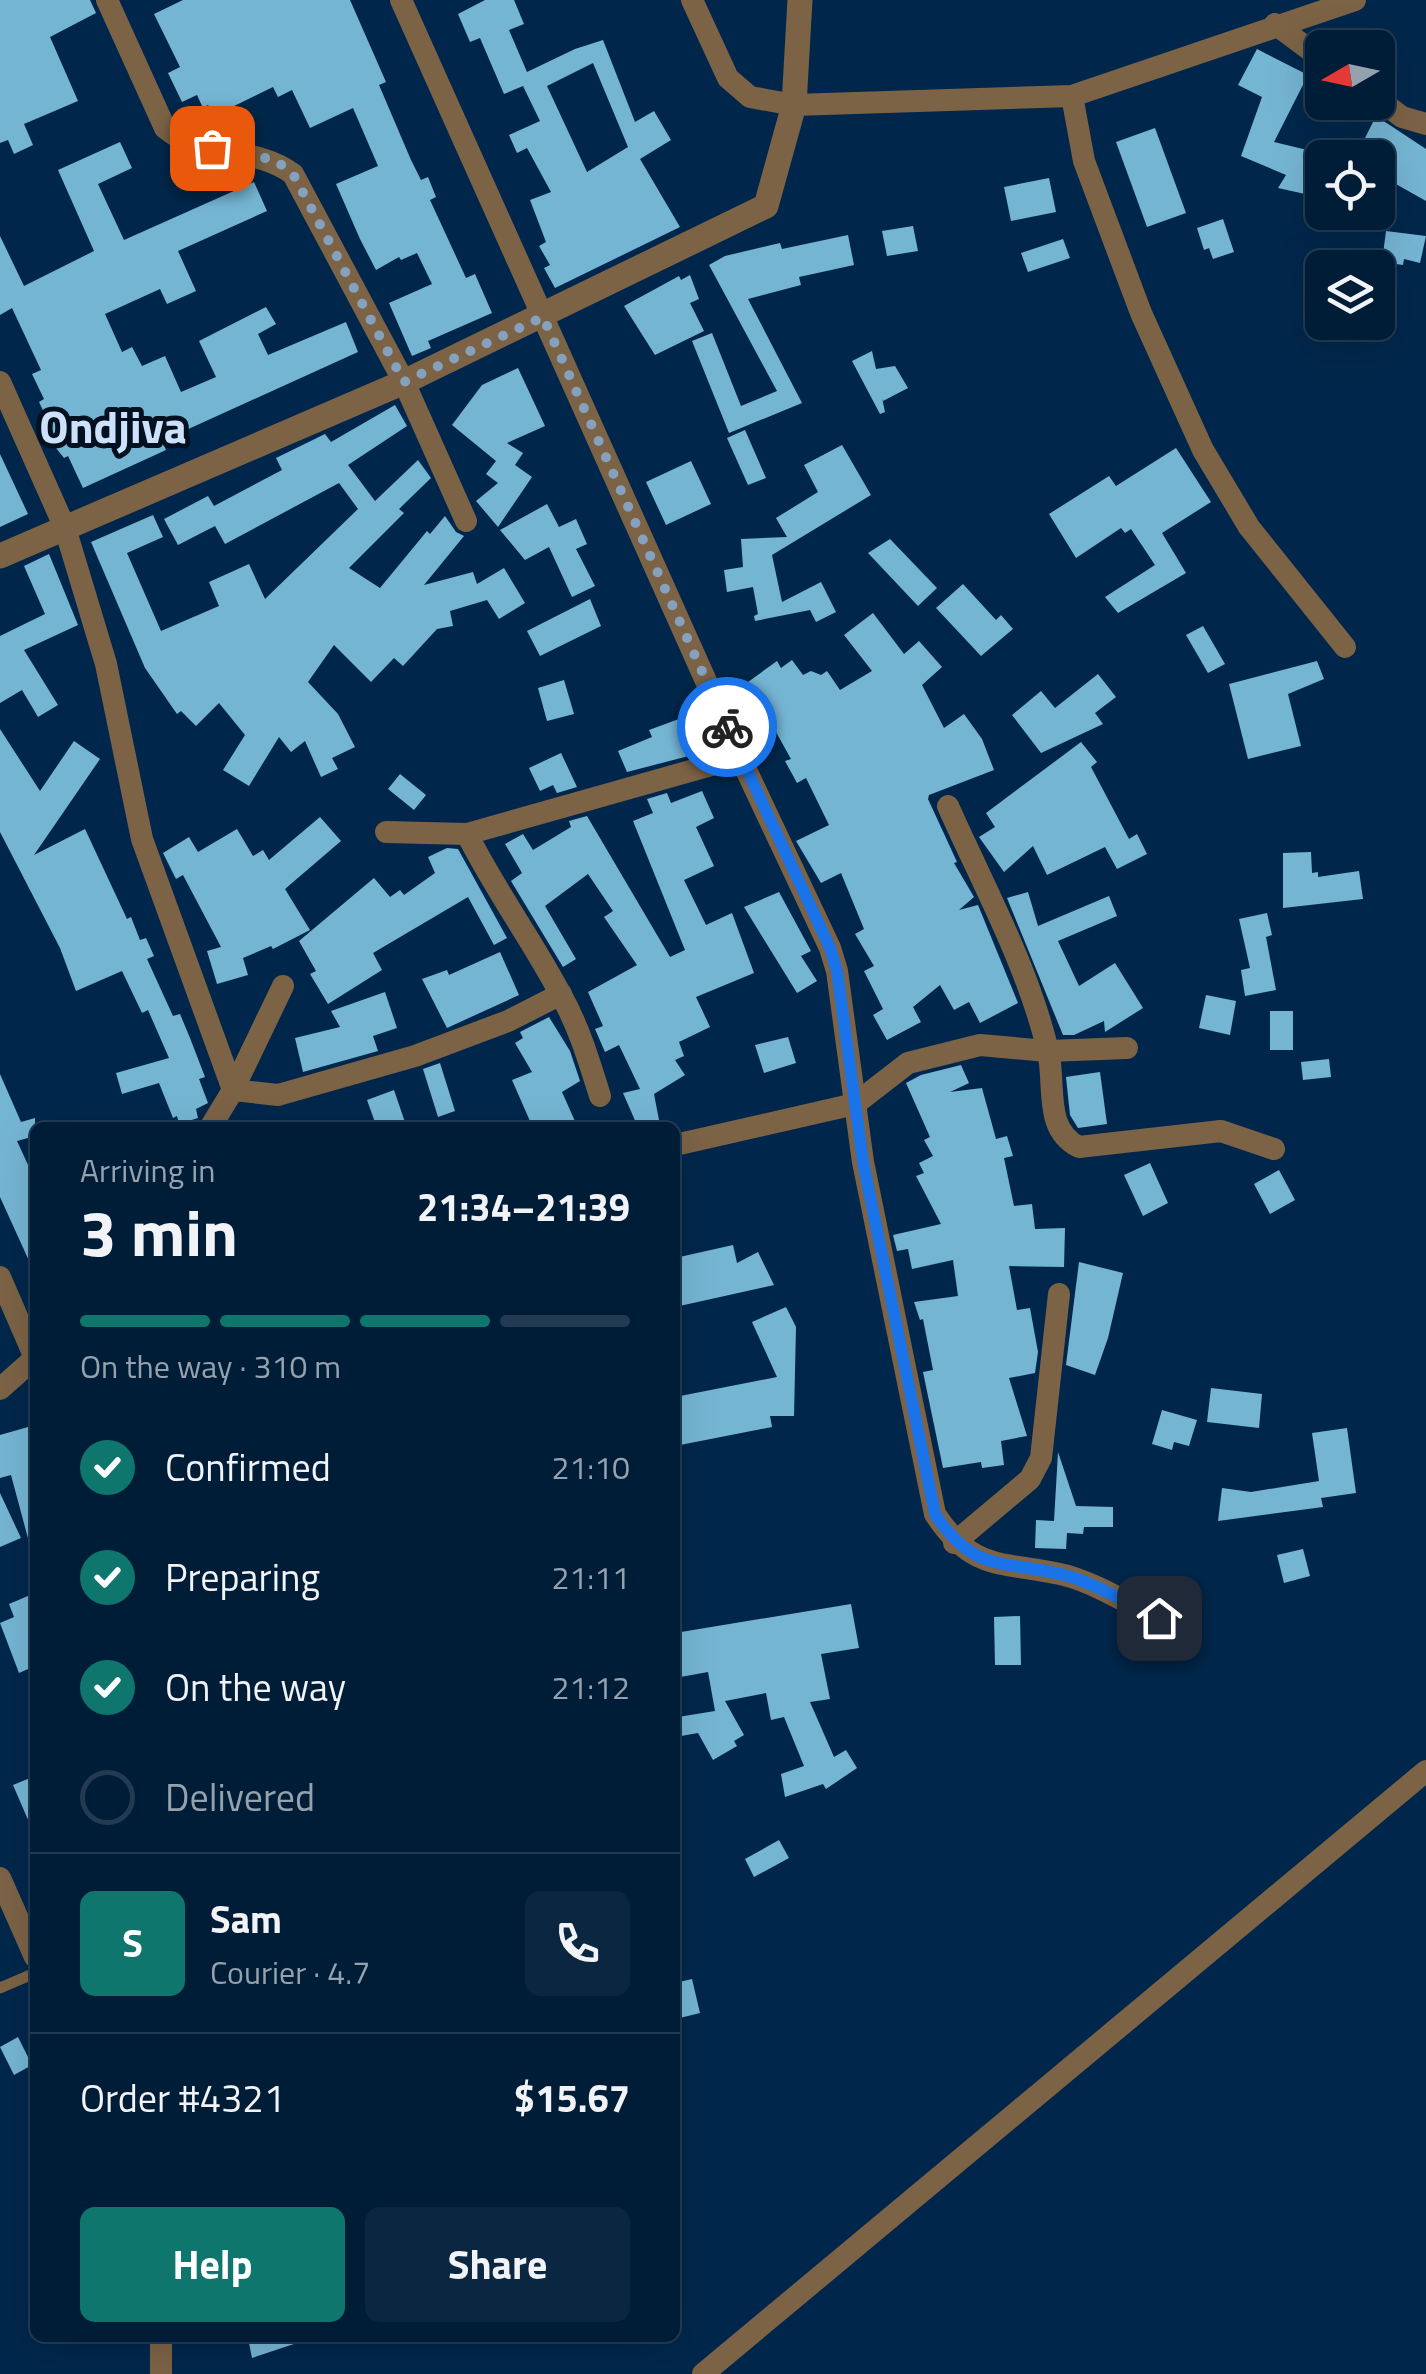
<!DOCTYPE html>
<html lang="en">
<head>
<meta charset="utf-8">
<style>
	body { margin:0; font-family:"Titillium Web",sans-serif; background:#0a2640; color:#f1f3f6; height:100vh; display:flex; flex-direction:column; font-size:38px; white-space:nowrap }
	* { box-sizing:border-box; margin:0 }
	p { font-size:32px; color:#95a2ae }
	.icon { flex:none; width:55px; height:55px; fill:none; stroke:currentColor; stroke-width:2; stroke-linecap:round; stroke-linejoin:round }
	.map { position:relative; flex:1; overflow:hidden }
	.side { position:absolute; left:30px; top:1122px; width:650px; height:1220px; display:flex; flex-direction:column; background:#001d38; border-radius:15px; box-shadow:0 10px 40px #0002,0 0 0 2px #223b53 }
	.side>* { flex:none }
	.needle { width:65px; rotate:261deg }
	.fabs { position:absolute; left:1305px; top:30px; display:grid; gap:20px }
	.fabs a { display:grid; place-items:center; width:90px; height:90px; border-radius:15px; background:#001d38; box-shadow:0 10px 40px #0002,0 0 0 2px #223b53; font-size:50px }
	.pin { position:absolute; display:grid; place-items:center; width:85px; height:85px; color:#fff; margin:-42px; border-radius:20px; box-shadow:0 5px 15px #0006 }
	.courier { position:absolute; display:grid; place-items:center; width:100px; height:100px; margin:-50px; border:8px solid #1a73e8; border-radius:50%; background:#fff; color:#222; box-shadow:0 2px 12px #0007 }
	.headline em { font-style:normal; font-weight:700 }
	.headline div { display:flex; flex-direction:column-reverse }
	.headline { display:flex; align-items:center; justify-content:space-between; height:170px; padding:0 50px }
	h1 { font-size:65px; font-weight:700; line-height:75px }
	.bar { display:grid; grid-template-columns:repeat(4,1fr); gap:15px 10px; align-content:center; height:120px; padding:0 50px }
	.bar i { height:12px; border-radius:8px; background:#223b53 }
	.bar .active { background:#0f766e }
	.bar p { grid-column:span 4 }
	.line { display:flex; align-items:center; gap:25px; padding:0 50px; border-top:2px solid #223b53 }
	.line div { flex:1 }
	.round { display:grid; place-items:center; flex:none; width:105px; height:105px; border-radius:15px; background:#0a2640 }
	ol { padding:0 50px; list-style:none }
	li { display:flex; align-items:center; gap:30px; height:110px }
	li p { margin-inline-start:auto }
	li .icon { padding:10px; border-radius:50%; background:#0f766e; color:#fff; stroke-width:4 }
	li:last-child { color:#95a2ae }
	li i { width:55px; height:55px; border:5px solid #223b53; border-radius:50% }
	.primary-button { display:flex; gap:20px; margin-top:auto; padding:20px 50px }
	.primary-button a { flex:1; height:115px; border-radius:15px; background:#0f766e; color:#fff; font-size:40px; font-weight:700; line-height:115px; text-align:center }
	.primary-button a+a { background:#0a2640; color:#f1f3f6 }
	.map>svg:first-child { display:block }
</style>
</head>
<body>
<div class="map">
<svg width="1426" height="2374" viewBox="0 0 1426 2374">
	<rect width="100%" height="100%" fill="#00274b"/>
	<g fill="#75b5d4" fill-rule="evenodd">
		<path d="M 0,0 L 90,0 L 96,13 L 50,37 L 78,101 L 24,124 L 33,145 L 14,154 L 8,140 L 0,143 Z"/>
		<path d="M 183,0 L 350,0 L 386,82 L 379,85 L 411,160 L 421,180 L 428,177 L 436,197 L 430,200 L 466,278 L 475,274 L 492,313 L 428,341 L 431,348 L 412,356 L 389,303 L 432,284 L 417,253 L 401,260 L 399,257 L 376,270 L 360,239 L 336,184 L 378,166 L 353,108 L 310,128 L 292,90 L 278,97 L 273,87 L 214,116 L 208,105 L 203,108 L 197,95 L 182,102 L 168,73 L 180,67 L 154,14 Z"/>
		<path d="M 485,0 L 514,0 L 524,24 L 509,30 L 527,72 L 575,49 L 603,40 L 635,122 L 654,111 L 671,140 L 640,159 L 680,227 L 555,288 L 544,268 L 550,265 L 539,246 L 546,242 L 530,200 L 551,192 L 527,148 L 517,153 L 509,135 L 540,121 L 523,86 L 504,94 L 480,38 L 470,42 L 458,14 ZM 593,63 L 628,147 L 587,172 L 547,86 Z"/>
		<path d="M 1257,49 L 1308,75 L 1274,142 L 1324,154 L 1314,196 L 1278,188 L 1286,175 L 1241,156 L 1262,97 L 1238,85 Z"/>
		<path d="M 1376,116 L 1426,149 L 1426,201 L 1378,174 L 1378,158 L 1355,158 Z"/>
		<path d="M 1155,128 L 1186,213 L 1147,227 L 1116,142 Z"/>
		<path d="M 120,142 L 132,168 L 98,184 L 124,240 L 254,182 L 267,211 L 178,251 L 196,291 L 167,304 L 160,289 L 105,314 L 122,352 L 132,347 L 142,366 L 165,356 L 181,392 L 216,377 L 199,341 L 266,307 L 276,324 L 258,334 L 268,355 L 346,322 L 358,352 L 162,441 L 166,450 L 83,488 L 68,456 L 64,458 L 56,448 L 44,422 L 48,421 L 39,402 L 44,399 L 32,374 L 41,370 L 12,308 L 0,315 L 0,236 L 24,286 L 94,251 L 58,170 Z"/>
		<path d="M 1049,178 L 1056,212 L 1011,221 L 1004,187 Z"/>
		<path d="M 1223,219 L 1234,252 L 1213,259 L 1209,248 L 1204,250 L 1197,228 Z"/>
		<path d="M 913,226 L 918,251 L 887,256 L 882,231 Z"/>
		<path d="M 1386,231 L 1426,236 L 1420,263 L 1404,259 L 1403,265 L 1382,262 Z"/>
		<path d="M 848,235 L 854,265 L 799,277 L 801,285 L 748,299 L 802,403 L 729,433 L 692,341 L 712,333 L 741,406 L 777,391 L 709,265 L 725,256 L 780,243 L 782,249 Z"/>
		<path d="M 1063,239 L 1070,258 L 1028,272 L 1021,253 Z"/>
		<path d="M 690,275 L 699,299 L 690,303 L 704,331 L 655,355 L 624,306 L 679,276 L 681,280 Z"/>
		<path d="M 872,351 L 876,369 L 895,366 L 908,388 L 883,401 L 882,398 L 885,412 L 880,414 L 852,361 Z"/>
		<path d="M 518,368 L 545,426 L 507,443 L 523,453 L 515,465 L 532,477 L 498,527 L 476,501 L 498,483 L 486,474 L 496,461 L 452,425 L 482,385 Z"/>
		<path d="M 395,405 L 407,426 L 348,465 L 375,501 L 418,460 L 431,478 L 399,509 L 404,513 L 349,568 L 380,588 L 427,531 L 430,534 L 445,516 L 456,532 L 464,536 L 424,585 L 473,572 L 477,584 L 504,568 L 525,603 L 499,619 L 487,600 L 450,611 L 453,626 L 437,629 L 403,666 L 394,658 L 371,682 L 334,645 L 308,682 L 338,714 L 355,747 L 332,758 L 338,769 L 321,777 L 305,741 L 291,752 L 279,737 L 249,786 L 223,770 L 245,735 L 219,703 L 196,726 L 181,711 L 177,714 L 145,668 L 91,542 L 153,515 L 163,537 L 127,553 L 161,631 L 219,606 L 209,582 L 249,564 L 265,599 L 358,509 L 339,483 L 225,544 L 215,526 L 178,545 L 164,519 L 208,496 L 214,506 L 282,470 L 276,458 L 325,434 L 331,442 Z"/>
		<path d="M 745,430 L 766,478 L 748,485 L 727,438 Z"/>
		<path d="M 842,445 L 871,495 L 772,555 L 782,602 L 821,582 L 836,612 L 816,622 L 810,610 L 755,621 L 754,616 L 758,614 L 753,587 L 727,592 L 724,570 L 743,567 L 741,539 L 787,537 L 776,518 L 818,492 L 804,465 Z"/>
		<path d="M 1176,448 L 1211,502 L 1162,533 L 1186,573 L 1118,613 L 1105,597 L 1155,565 L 1131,529 L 1125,533 L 1121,528 L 1076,558 L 1049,514 L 1109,476 L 1116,486 Z"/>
		<path d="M 0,454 L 28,514 L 0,527 Z"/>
		<path d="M 691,461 L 711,504 L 666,525 L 646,482 Z"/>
		<path d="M 547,504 L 559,527 L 576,519 L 587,544 L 576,549 L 595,586 L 572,597 L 549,547 L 525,560 L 500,530 Z"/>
		<path d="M 890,539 L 937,588 L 918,606 L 868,553 Z"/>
		<path d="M 49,554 L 78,625 L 24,650 L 58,705 L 38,717 L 22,690 L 0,703 L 0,636 L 45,614 L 24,566 Z"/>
		<path d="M 963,584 L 996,620 L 1001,615 L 1013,629 L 981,656 L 936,608 Z"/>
		<path d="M 590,599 L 601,626 L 540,656 L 527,631 Z"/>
		<path d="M 873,613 L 904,654 L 919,641 L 942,667 L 922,685 L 944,728 L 964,714 L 982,739 L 994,770 L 929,795 L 928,799 L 957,862 L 954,863 L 974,897 L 959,910 L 978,905 L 1018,1003 L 980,1023 L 969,1002 L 954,1010 L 940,985 L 913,1007 L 921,1022 L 887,1040 L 873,1015 L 883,1009 L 864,971 L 874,966 L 855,934 L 864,929 L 841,873 L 821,883 L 796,841 L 829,825 L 806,778 L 797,783 L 785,761 L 791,759 L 748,682 L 777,661 L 781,668 L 792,660 L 803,675 L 811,671 L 821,675 L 827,671 L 840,690 L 872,671 L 844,635 Z"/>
		<path d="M 1203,626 L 1225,664 L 1208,673 L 1186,635 Z"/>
		<path d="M 1317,661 L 1324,679 L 1288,694 L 1301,746 L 1248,759 L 1229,684 Z"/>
		<path d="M 1098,674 L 1116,697 L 1095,713 L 1103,724 L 1041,753 L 1012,715 L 1041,691 L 1055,708 Z"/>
		<path d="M 564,680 L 574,714 L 547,721 L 538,688 Z"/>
		<path d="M 679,719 L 685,735 L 696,730 L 704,752 L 627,772 L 618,751 L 652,737 L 649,730 Z"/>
		<path d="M 0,729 L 40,791 L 74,741 L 100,759 L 34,855 L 85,829 L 127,919 L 131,917 L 140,940 L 146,938 L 154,956 L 147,959 L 173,1016 L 180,1014 L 190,1038 L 205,1077 L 199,1079 L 208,1103 L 196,1109 L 198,1118 L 179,1124 L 177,1116 L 173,1118 L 159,1083 L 122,1094 L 116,1073 L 169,1058 L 148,1010 L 142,1013 L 122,971 L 76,991 L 60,948 L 0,832 Z"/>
		<path d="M 1081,742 L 1097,762 L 1091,767 L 1129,839 L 1137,834 L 1147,854 L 1117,869 L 1105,847 L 1047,875 L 1033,846 L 1004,872 L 979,837 L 995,827 L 986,813 Z"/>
		<path d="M 561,753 L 577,787 L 557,793 L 553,785 L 540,791 L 529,768 Z"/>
		<path d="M 400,774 L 426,795 L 414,810 L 388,789 Z"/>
		<path d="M 702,791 L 714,818 L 696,827 L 714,866 L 684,880 L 706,925 L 732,913 L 754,973 L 696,997 L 710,1027 L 679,1042 L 684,1056 L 675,1060 L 685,1075 L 654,1094 L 659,1120 L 637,1125 L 623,1093 L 640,1089 L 619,1045 L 605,1052 L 595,1029 L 603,1026 L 588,992 L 637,965 L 604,917 L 613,911 L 588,874 L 545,906 L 576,959 L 563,967 L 511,881 L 522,873 L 505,844 L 523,834 L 533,850 L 571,827 L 569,821 L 587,816 L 670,957 L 685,950 L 633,821 L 653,813 L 647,799 L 667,793 L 671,803 Z"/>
		<path d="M 320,817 L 341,841 L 285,889 L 310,930 L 273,949 L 271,946 L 243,958 L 248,975 L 217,984 L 207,951 L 221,947 L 183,875 L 176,879 L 163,853 L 189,837 L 198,852 L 237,829 L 253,856 L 263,850 L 269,860 Z"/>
		<path d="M 447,848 L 458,849 L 507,938 L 494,945 L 468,897 L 373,953 L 382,970 L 328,1004 L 310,974 L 316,971 L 299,941 L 374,878 L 390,897 L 400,890 L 404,895 L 435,873 L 428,857 Z"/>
		<path d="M 1311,852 L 1312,873 L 1318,872 L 1318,877 L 1359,871 L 1363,899 L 1283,908 L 1283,853 Z"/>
		<path d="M 779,892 L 811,951 L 801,956 L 817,981 L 797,993 L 744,907 Z"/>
		<path d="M 1028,892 L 1038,926 L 1109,896 L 1117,916 L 1058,941 L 1079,986 L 1115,963 L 1143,1008 L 1105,1032 L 1104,1021 L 1074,1035 L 1063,1035 L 1007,898 Z"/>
		<path d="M 1267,913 L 1272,935 L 1266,937 L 1276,990 L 1245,996 L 1241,970 L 1250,968 L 1239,919 Z"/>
		<path d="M 500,952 L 519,995 L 447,1028 L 422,979 L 447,970 L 449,975 Z"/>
		<path d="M 385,992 L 397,1028 L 373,1036 L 378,1051 L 303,1072 L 295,1038 L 340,1027 L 331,1011 Z"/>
		<path d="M 1206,995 L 1236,1001 L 1230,1035 L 1199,1028 Z"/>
		<rect x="1270" y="1011" width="23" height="39"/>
		<path d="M 549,1017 L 570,1051 L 580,1081 L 562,1092 L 578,1128 L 533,1128 L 512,1080 L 532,1072 L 515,1043 L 523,1038 L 520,1032 Z"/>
		<path d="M 788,1037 L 796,1063 L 764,1073 L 755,1045 Z"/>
		<path d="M 1329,1059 L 1331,1077 L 1303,1080 L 1301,1062 Z"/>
		<path d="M 440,1063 L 455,1111 L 438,1117 L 423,1069 Z"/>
		<path d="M 961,1065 L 969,1083 L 950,1092 L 982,1088 L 996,1139 L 1007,1136 L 1013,1156 L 1004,1158 L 1014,1206 L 1032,1204 L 1035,1229 L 1065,1228 L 1064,1267 L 1009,1266 L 1017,1310 L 1030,1308 L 1038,1352 L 1035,1373 L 1009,1378 L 1027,1436 L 1001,1441 L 1004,1465 L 982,1468 L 981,1462 L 943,1468 L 923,1372 L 933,1370 L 923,1319 L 920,1320 L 914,1302 L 958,1296 L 953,1260 L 912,1269 L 908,1249 L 897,1251 L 893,1235 L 941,1224 L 916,1176 L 924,1173 L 919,1163 L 933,1156 L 924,1140 L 930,1137 L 906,1083 L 921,1075 Z"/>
		<path d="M 1100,1072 L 1107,1124 L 1078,1128 L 1070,1115 L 1066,1077 Z"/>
		<path d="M 0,1074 L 21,1122 L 35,1118 L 35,1136 L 17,1141 L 35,1180 L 35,1274 L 0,1197 Z"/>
		<path d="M 394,1090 L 407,1128 L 377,1128 L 367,1100 Z"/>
		<path d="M 1150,1163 L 1168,1203 L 1143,1216 L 1124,1175 Z"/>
		<path d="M 1279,1170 L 1295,1200 L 1270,1214 L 1254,1184 Z"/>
		<path d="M 733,1245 L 737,1263 L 758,1252 L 774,1285 L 675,1307 L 675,1258 Z"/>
		<path d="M 1079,1262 L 1123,1273 L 1108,1338 L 1095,1375 L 1066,1365 Z"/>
		<path d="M 786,1307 L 796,1327 L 794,1416 L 770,1416 L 772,1427 L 675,1446 L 675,1397 L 777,1377 L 752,1322 Z"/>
		<path d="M 1211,1388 L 1262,1394 L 1259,1428 L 1207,1422 Z"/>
		<path d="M 1162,1410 L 1197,1420 L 1189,1446 L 1174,1442 L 1172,1450 L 1152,1444 Z"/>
		<path d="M 35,1425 L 35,1541 L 29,1542 L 11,1475 L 0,1478 L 0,1435 Z"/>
		<path d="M 1347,1428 L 1356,1493 L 1321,1498 L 1323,1507 L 1218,1521 L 1222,1488 L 1251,1492 L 1319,1481 L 1312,1433 Z"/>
		<path d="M 1058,1452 L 1076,1506 L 1113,1507 L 1113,1527 L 1084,1527 L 1083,1534 L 1067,1533 L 1066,1549 L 1035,1548 L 1036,1520 L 1054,1521 Z"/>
		<path d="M 0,1493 L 21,1538 L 0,1547 Z"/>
		<path d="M 1303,1549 L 1310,1576 L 1284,1583 L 1277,1555 Z"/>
		<path d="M 35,1593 L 35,1666 L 19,1673 L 0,1623 L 14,1617 L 9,1604 Z"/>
		<path d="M 851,1604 L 859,1648 L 821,1654 L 830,1699 L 810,1702 L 834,1757 L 846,1750 L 857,1768 L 826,1789 L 823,1784 L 785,1797 L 781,1774 L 804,1766 L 784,1717 L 771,1720 L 766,1693 L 725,1701 L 744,1735 L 734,1741 L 737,1746 L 713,1760 L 698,1733 L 681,1736 L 678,1717 L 715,1711 L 708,1672 L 675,1678 L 675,1633 Z"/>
		<path d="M 1020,1616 L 1021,1665 L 995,1665 L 994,1617 Z"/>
		<path d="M 35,1776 L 35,1836 L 13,1785 Z"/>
		<path d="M 779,1840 L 789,1858 L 754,1877 L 745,1859 Z"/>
		<path d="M 692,1979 L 700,2013 L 680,2018 L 675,1983 Z"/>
		<path d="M 18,2037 L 32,2065 L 14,2075 L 0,2047 Z"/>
		<path d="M 248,2338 L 302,2338 L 303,2341 L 252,2358 Z"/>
	</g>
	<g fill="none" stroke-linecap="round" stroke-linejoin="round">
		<path stroke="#7c6346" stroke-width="11" d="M 0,1988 L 35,1973"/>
		<g stroke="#7c6346" stroke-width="22">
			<path d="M 107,0 L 165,128 C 201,159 255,145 293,174 L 404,382 L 466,521"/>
			<path d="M 401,0 L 740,757 L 830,948 L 837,971 L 863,1162 L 935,1514 C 975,1575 1005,1560 1068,1576 C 1099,1585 1130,1605 1159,1619"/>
			<path d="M 692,0 L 728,78 L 750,97 L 794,105 L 1072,96 L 1355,0"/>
			<path d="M 1275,24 L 1322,59"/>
			<path d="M 1072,96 L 1084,161 L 1141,313 L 1203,450 L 1249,527 L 1345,647"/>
			<path d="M 1378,99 L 1402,117 L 1426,124"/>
			<path d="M 0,382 L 65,528 L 106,664 L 142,839 L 233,1090 L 210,1128"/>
			<path d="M 948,806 C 983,885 1028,966 1048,1051 C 1056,1085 1043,1129 1079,1147 L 1221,1131 L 1274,1149"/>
			<path d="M 386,832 L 467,834 L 740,757"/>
			<path d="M 467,834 C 495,890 532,940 561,995 C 579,1027 589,1061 600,1096"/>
			<path d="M 283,986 L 233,1090 L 278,1095 L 415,1056 L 508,1021 L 561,994"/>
			<path d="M 675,1145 L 855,1104 L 908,1063 L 980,1045 L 1048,1051 L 1127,1048"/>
			<path d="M 0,1277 L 35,1358"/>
			<path d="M 0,1389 L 35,1358"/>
			<path d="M 954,1543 L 1030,1479 L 1041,1458 L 1059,1294"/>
			<path d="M 0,1878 L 35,1957"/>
			<path d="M 161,2338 L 161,2374"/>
			<path d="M 703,2374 L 1426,1771"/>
		</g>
		<path stroke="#7c6346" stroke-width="25" d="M 0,556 L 404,382 L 766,206 L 794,105 L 800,0"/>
	</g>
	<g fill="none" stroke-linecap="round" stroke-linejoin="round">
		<path stroke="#85a1bd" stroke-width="10" stroke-dasharray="0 18" d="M 212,148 L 275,160 L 293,174 L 404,382 L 543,317 L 727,727"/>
		<path stroke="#1a73e8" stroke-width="12" d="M 727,727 L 830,948 L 837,971 L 863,1162 L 935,1514 C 975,1575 1004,1559 1068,1576 C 1099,1585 1130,1605 1159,1618"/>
	</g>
	<g text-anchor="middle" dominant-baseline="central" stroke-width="10" stroke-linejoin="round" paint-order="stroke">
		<g font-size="45" font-weight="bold" fill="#cde2fa" stroke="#021020">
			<text x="113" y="426">Ondjiva</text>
		</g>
	</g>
</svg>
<div class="fabs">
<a><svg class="needle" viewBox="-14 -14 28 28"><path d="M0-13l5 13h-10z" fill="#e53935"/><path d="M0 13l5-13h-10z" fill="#95a2ae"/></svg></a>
<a><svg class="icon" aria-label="locate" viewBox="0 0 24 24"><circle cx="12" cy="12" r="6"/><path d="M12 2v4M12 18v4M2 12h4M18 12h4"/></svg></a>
<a><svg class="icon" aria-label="layers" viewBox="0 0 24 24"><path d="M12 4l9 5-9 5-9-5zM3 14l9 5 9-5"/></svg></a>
</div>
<div class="pin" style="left:212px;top:148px;background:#ea580c"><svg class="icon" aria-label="bag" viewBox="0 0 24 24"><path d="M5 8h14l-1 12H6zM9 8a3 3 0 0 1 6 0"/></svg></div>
<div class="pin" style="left:1159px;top:1618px;background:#1f2937"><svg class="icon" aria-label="home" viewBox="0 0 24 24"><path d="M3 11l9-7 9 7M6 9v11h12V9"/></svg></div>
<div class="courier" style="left:727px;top:727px"><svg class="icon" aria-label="bike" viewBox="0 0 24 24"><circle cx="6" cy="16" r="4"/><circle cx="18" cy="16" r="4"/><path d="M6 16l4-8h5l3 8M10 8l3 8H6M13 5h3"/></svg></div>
<section class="side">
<div class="headline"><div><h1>3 min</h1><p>Arriving in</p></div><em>21:34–21:39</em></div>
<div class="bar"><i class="active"></i><i class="active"></i><i class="active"></i><i></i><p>On the way · 310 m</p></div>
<ol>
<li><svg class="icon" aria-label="check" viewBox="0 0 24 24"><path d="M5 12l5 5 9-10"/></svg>Confirmed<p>21:10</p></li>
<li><svg class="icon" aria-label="check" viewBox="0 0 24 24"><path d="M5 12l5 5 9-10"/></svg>Preparing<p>21:11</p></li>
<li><svg class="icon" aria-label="check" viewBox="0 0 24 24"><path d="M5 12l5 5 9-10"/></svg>On the way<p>21:12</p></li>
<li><i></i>Delivered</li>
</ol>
<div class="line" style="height:180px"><b class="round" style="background:#0f766e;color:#fff">S</b><div><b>Sam</b><p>Courier · 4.7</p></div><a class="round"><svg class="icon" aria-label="phone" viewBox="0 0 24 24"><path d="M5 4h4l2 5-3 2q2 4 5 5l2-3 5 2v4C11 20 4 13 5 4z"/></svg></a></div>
<div class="line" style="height:130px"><div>Order #4321</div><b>$15.67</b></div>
<div class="primary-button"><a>Help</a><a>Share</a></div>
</section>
</div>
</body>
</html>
